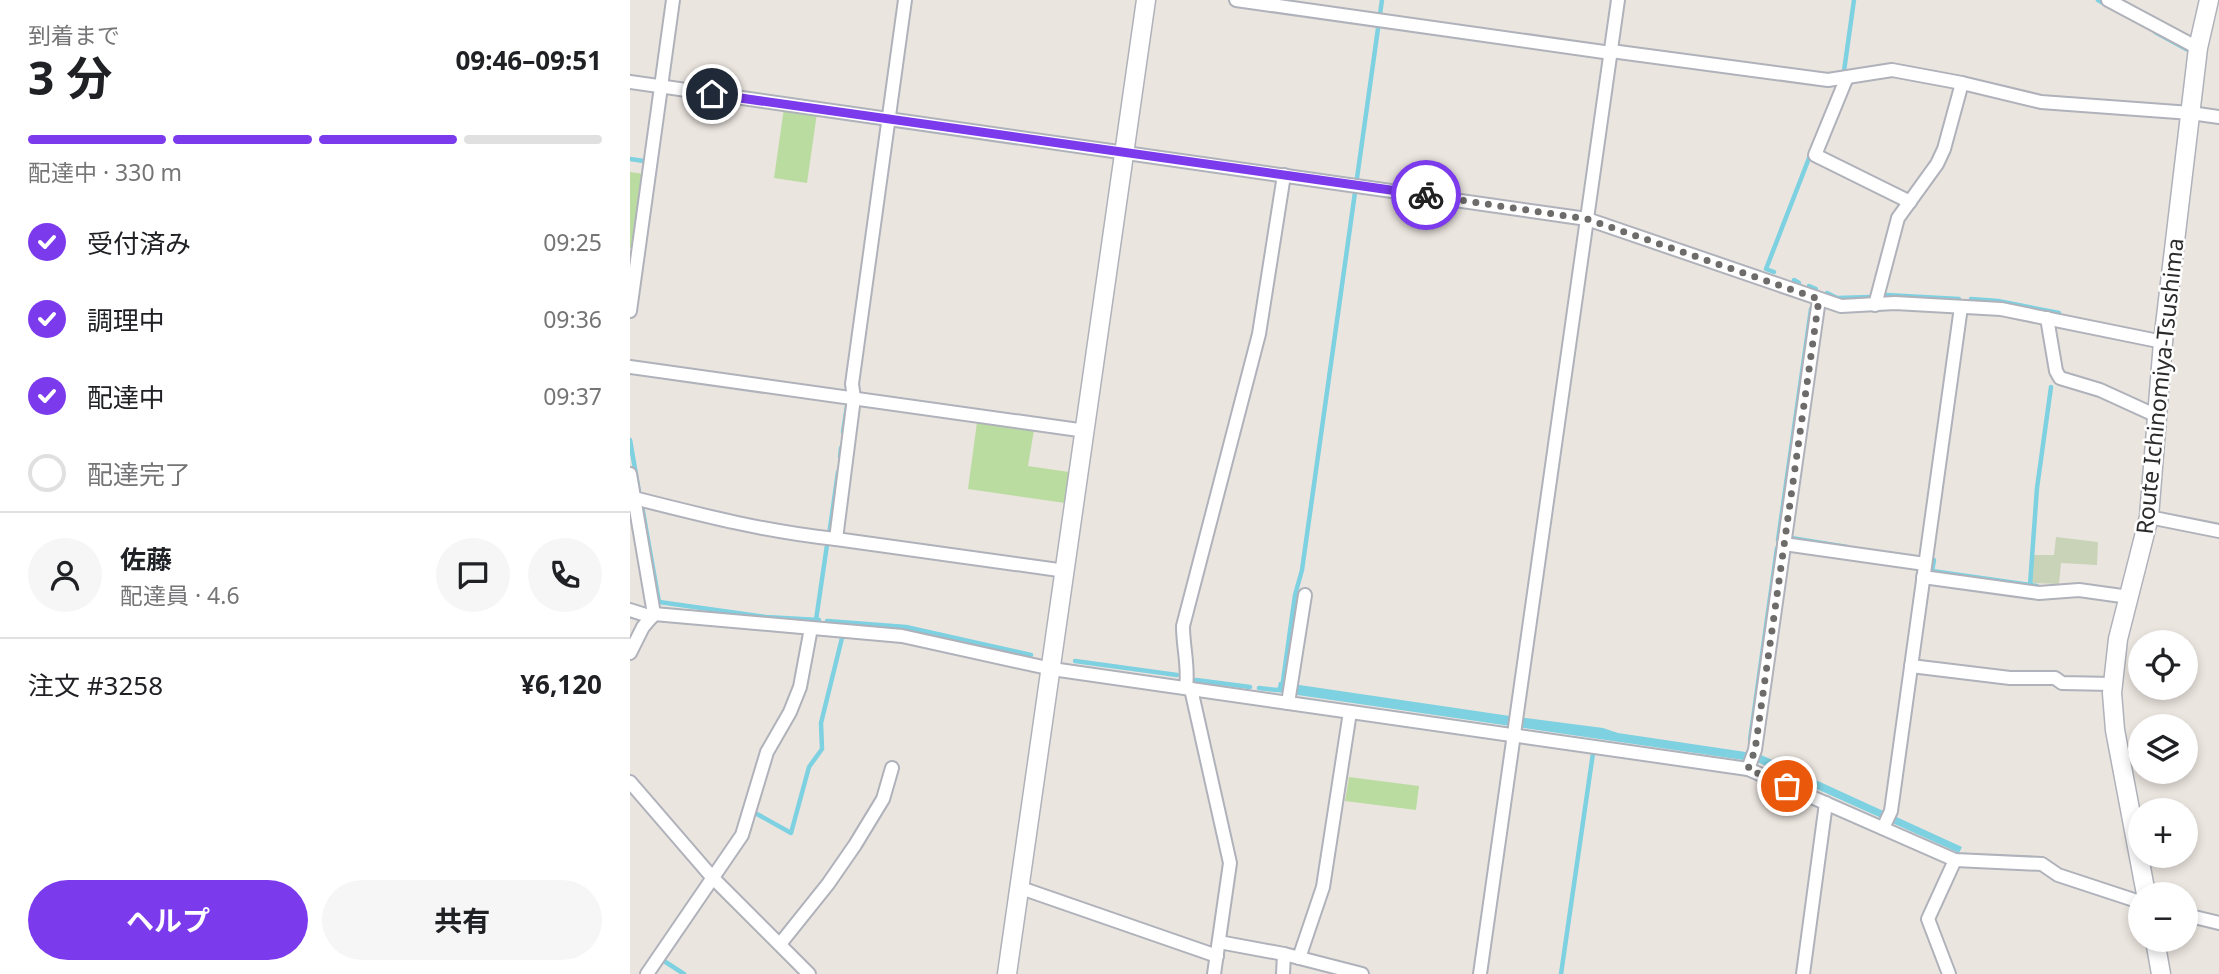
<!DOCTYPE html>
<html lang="ja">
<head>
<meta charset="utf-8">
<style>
	body { margin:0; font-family:"Noto Sans","Noto Sans JP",sans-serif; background:#f6f6f6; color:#202124; height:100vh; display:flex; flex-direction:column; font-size:26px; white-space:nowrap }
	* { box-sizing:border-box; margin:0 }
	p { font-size:23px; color:#757577 }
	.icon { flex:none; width:38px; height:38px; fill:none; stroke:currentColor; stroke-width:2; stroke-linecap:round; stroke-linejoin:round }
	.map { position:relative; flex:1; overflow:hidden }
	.sheet { display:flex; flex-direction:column; background:#fff; width:630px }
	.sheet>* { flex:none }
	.controls { position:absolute; left:1498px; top:630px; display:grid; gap:14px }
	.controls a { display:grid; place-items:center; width:70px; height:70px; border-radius:50%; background:#fff; box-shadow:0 4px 10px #0003; font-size:35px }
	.pin { position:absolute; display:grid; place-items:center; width:60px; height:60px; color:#fff; margin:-30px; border:4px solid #fff; border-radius:50%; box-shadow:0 2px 7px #0007 }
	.courier { position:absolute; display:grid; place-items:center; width:70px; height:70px; margin:-35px; border:5px solid #7c3aed; border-radius:50%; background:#fff; color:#222; box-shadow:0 2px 9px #0007 }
	.headline em { font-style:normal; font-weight:700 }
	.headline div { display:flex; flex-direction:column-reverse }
	.headline { display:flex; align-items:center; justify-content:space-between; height:119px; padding:0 28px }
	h1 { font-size:46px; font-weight:700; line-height:52px }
	.bar { display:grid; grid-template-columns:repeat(4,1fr); gap:10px 7px; align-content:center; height:84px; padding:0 28px }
	.bar i { height:9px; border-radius:5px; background:#e0e0e0 }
	.bar .selected { background:#7c3aed }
	.bar p { grid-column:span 4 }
	.line { display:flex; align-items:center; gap:18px; padding:0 28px; border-top:2px solid #e0e0e0 }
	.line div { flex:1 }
	.round { display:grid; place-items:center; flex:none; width:74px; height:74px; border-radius:37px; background:#f6f6f6 }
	ol { padding:0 28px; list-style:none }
	li { display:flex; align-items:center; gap:21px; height:77px }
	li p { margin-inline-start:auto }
	li .icon { padding:7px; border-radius:50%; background:#7c3aed; color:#fff; stroke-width:4 }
	li:last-child { color:#757577 }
	li i { width:38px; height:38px; border:4px solid #e0e0e0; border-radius:50% }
	.button { display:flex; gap:14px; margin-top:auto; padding:14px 28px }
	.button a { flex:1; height:80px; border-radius:42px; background:#7c3aed; color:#fff; font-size:28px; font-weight:700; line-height:80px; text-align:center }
	.button a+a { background:#f6f6f6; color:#202124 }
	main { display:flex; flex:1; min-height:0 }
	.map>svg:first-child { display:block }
</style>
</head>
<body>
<main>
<section class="sheet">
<div class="headline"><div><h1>3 分</h1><p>到着まで</p></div><em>09:46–09:51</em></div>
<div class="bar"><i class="selected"></i><i class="selected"></i><i class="selected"></i><i></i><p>配達中 · 330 m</p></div>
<ol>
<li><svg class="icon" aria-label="check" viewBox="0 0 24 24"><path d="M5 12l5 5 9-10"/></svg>受付済み<p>09:25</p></li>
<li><svg class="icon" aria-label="check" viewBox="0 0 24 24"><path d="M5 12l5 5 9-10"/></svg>調理中<p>09:36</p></li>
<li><svg class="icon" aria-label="check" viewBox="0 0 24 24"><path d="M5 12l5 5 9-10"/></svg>配達中<p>09:37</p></li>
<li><i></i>配達完了</li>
</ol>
<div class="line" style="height:126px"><a class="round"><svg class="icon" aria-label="person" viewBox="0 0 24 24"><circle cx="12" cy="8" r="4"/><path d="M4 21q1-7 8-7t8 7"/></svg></a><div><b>佐藤</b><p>配達員 · 4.6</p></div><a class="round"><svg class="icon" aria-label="chat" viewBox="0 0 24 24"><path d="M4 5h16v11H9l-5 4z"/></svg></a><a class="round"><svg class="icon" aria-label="phone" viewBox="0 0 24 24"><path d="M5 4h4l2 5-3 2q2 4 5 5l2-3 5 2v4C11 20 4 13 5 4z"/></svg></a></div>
<div class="line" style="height:91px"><div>注文 #3258</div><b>¥6,120</b></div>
<div class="button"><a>ヘルプ</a><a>共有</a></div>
</section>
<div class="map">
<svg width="1589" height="974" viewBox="0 0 1589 974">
	<rect width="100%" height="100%" fill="#ebe5df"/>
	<g fill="#bbdca1">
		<path d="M 154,108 L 187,113 L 177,183 L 144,178 Z"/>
		<path d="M 0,172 L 14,174 L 3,248 L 0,248 Z"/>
		<path d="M 347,422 L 404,430 L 398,466 L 439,472 L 435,503 L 338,489 Z"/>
		<path d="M 719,777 L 789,786 L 786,810 L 715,801 Z"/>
	</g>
	<path fill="#c8d3b8" d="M 1426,537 L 1468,542 L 1467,565 L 1431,563 L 1429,584 L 1401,583 L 1403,555 L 1424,555 Z"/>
	<path fill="#7dd1e1" d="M 649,682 L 880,716 L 973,728 L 988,733 L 1129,754 L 1332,847 L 1329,853 L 1127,762 L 647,692 Z"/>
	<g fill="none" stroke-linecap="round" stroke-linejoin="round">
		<g stroke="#7dd1e1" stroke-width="4.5">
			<path d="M 1468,0 L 1478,6"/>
			<path d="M 1525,32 L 1558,50"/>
			<path d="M 1214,71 L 1224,0"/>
			<path d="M 0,159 L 14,161"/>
			<path d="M 1144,272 L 1136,269 L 1181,153"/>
			<path d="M 1164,280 L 1169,283"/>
			<path d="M 1179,286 L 1186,289"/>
			<path d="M 1197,293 L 1207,298 L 1241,297"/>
			<path d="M 1256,295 L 1329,299"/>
			<path d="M 1341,299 L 1368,301 L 1429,313"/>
			<path d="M 213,432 L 217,406"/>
			<path d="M 0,440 L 9,492"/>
			<path d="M 210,457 L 211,448"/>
			<path d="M 12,506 L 29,602 L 136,617 L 189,620"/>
			<path d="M 199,535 L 208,472"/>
			<path d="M 1161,538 L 1217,547"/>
			<path d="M 1148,540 L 1181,309"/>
			<path d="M 1304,560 L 1302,571 L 1407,586"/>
			<path d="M 1400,585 L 1407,488 L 1421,387"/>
			<path d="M 186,620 L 197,545"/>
			<path d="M 197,621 L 276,627 L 401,655"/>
			<path d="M 445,661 L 547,675"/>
			<path d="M 566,680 L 620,687"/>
			<path d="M 629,688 L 647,690 L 652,688"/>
			<path d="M 652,688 L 665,595 L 672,570 L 752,0"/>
			<path d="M 1120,740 L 1147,548"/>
			<path d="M 127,814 L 161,833 L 179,767 L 192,749 L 191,723 L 212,638"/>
			<path d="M 34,961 L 54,974"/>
			<path d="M 931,974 L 963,753"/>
		</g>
		<defs>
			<g id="street">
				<path d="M 275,0 L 222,384 L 224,398 L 206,539 L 436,571"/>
				<path d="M 606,0 L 981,53"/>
				<path d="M 1478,0 L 1568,48"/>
				<path d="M 981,51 L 1198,80 L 1262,70 L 1332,83 L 1411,102 L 1561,113 L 1589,117"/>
				<path d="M 1217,77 L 1185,155 L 1280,202"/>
				<path d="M 0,82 L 957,219 L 1211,306 L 1265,303 L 1371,309 L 1533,342"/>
				<path d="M 1245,305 L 1268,218 L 1307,164 L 1314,149 L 1332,83"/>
				<path d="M 0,311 L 43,0"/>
				<path d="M 1417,318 L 1426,371 L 1430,378 L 1470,390 L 1527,416"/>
				<path d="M 0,367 L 456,431"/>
				<path d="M 0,474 L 24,614 L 13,627 L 0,653"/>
				<path d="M 4,498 C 71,515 137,532 206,539"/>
				<path d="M 1519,517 L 1589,531"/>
				<path d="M 1154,544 L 1295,564"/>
				<path d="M 1293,577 L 1409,593 L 1449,590 L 1499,597"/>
				<path d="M 0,610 L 22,617"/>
				<path d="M 24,614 L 272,636 L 422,669 L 1118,769 L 1325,860 L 1412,864 L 1428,875 L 1510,902"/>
				<path d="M 1281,666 L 1380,678 L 1425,678 L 1432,683 L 1483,684"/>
				<path d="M 556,688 C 559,666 553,648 553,626 L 629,334 L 654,175"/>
				<path d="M 561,689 L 600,863 L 584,974"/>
				<path d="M 658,703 L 675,595"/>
				<path d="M 1118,769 L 1125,750 L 1189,299"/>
				<path d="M 0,782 L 82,877 L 179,974"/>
				<path d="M 1253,828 L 1261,811 L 1331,307"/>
				<path d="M 391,888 L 587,956"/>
				<path d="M 1556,915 L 1589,923"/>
				<path d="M 589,942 L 654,954 L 732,974"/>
				<path d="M 150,944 L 198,884 L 225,845 L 253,799 L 262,768"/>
				<path d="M 669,958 L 693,887 L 720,712"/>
				<path d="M 17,974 L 112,835 L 137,752 L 160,712 L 170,687 L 181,628"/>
				<path d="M 653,974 L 654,954"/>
				<path d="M 850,974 L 988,0"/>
				<path d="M 1173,974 L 1196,803"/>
				<path d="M 1319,974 L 1298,919 L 1325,860"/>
			</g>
			<g id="secondary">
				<path d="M 1516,894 L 1485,730 L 1482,693 L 1488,639 L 1519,517 L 1533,342 L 1568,48 L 1579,0"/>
				<path d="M 1525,940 L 1531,974"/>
				<path d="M 377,974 L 516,0"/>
			</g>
		</defs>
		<use href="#street" stroke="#afb2ba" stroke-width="16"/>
		<use href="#secondary" stroke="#afb2ba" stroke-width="21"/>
		<use href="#street" stroke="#fff" stroke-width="12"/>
		<use href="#secondary" stroke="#fff" stroke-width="18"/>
	</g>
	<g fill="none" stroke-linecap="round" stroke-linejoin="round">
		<path stroke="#6e6c6a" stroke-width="7" stroke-dasharray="0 12.6" d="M 796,195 L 957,219 L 1189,299 L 1125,750 L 1118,769 L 1157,786"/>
		<path stroke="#7c3aed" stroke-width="9" d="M 82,94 L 796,195"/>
	</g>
	<g text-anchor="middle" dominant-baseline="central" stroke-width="5" stroke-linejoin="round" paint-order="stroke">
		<g font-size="23" fill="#2b2b2b" stroke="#fff">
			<text transform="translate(1529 386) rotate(-84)">Route Ichinomiya-Tsushima</text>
		</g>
	</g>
</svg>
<div class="controls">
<a><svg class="icon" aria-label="locate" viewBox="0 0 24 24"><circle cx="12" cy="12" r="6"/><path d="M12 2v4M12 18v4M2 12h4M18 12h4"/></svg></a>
<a><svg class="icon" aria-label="layers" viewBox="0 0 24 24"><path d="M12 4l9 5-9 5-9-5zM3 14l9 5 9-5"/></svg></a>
<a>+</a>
<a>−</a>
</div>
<div class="pin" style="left:1157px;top:786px;background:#ea580c"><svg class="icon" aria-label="bag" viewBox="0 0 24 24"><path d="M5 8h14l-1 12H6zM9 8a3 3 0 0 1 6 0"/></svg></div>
<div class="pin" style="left:82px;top:94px;background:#1f2937"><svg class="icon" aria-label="home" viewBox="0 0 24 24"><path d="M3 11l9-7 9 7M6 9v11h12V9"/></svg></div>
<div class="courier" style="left:796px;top:195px"><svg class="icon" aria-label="bike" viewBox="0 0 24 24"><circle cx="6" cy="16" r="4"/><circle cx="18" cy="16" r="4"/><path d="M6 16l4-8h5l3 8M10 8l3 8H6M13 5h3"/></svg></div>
</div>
</main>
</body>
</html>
